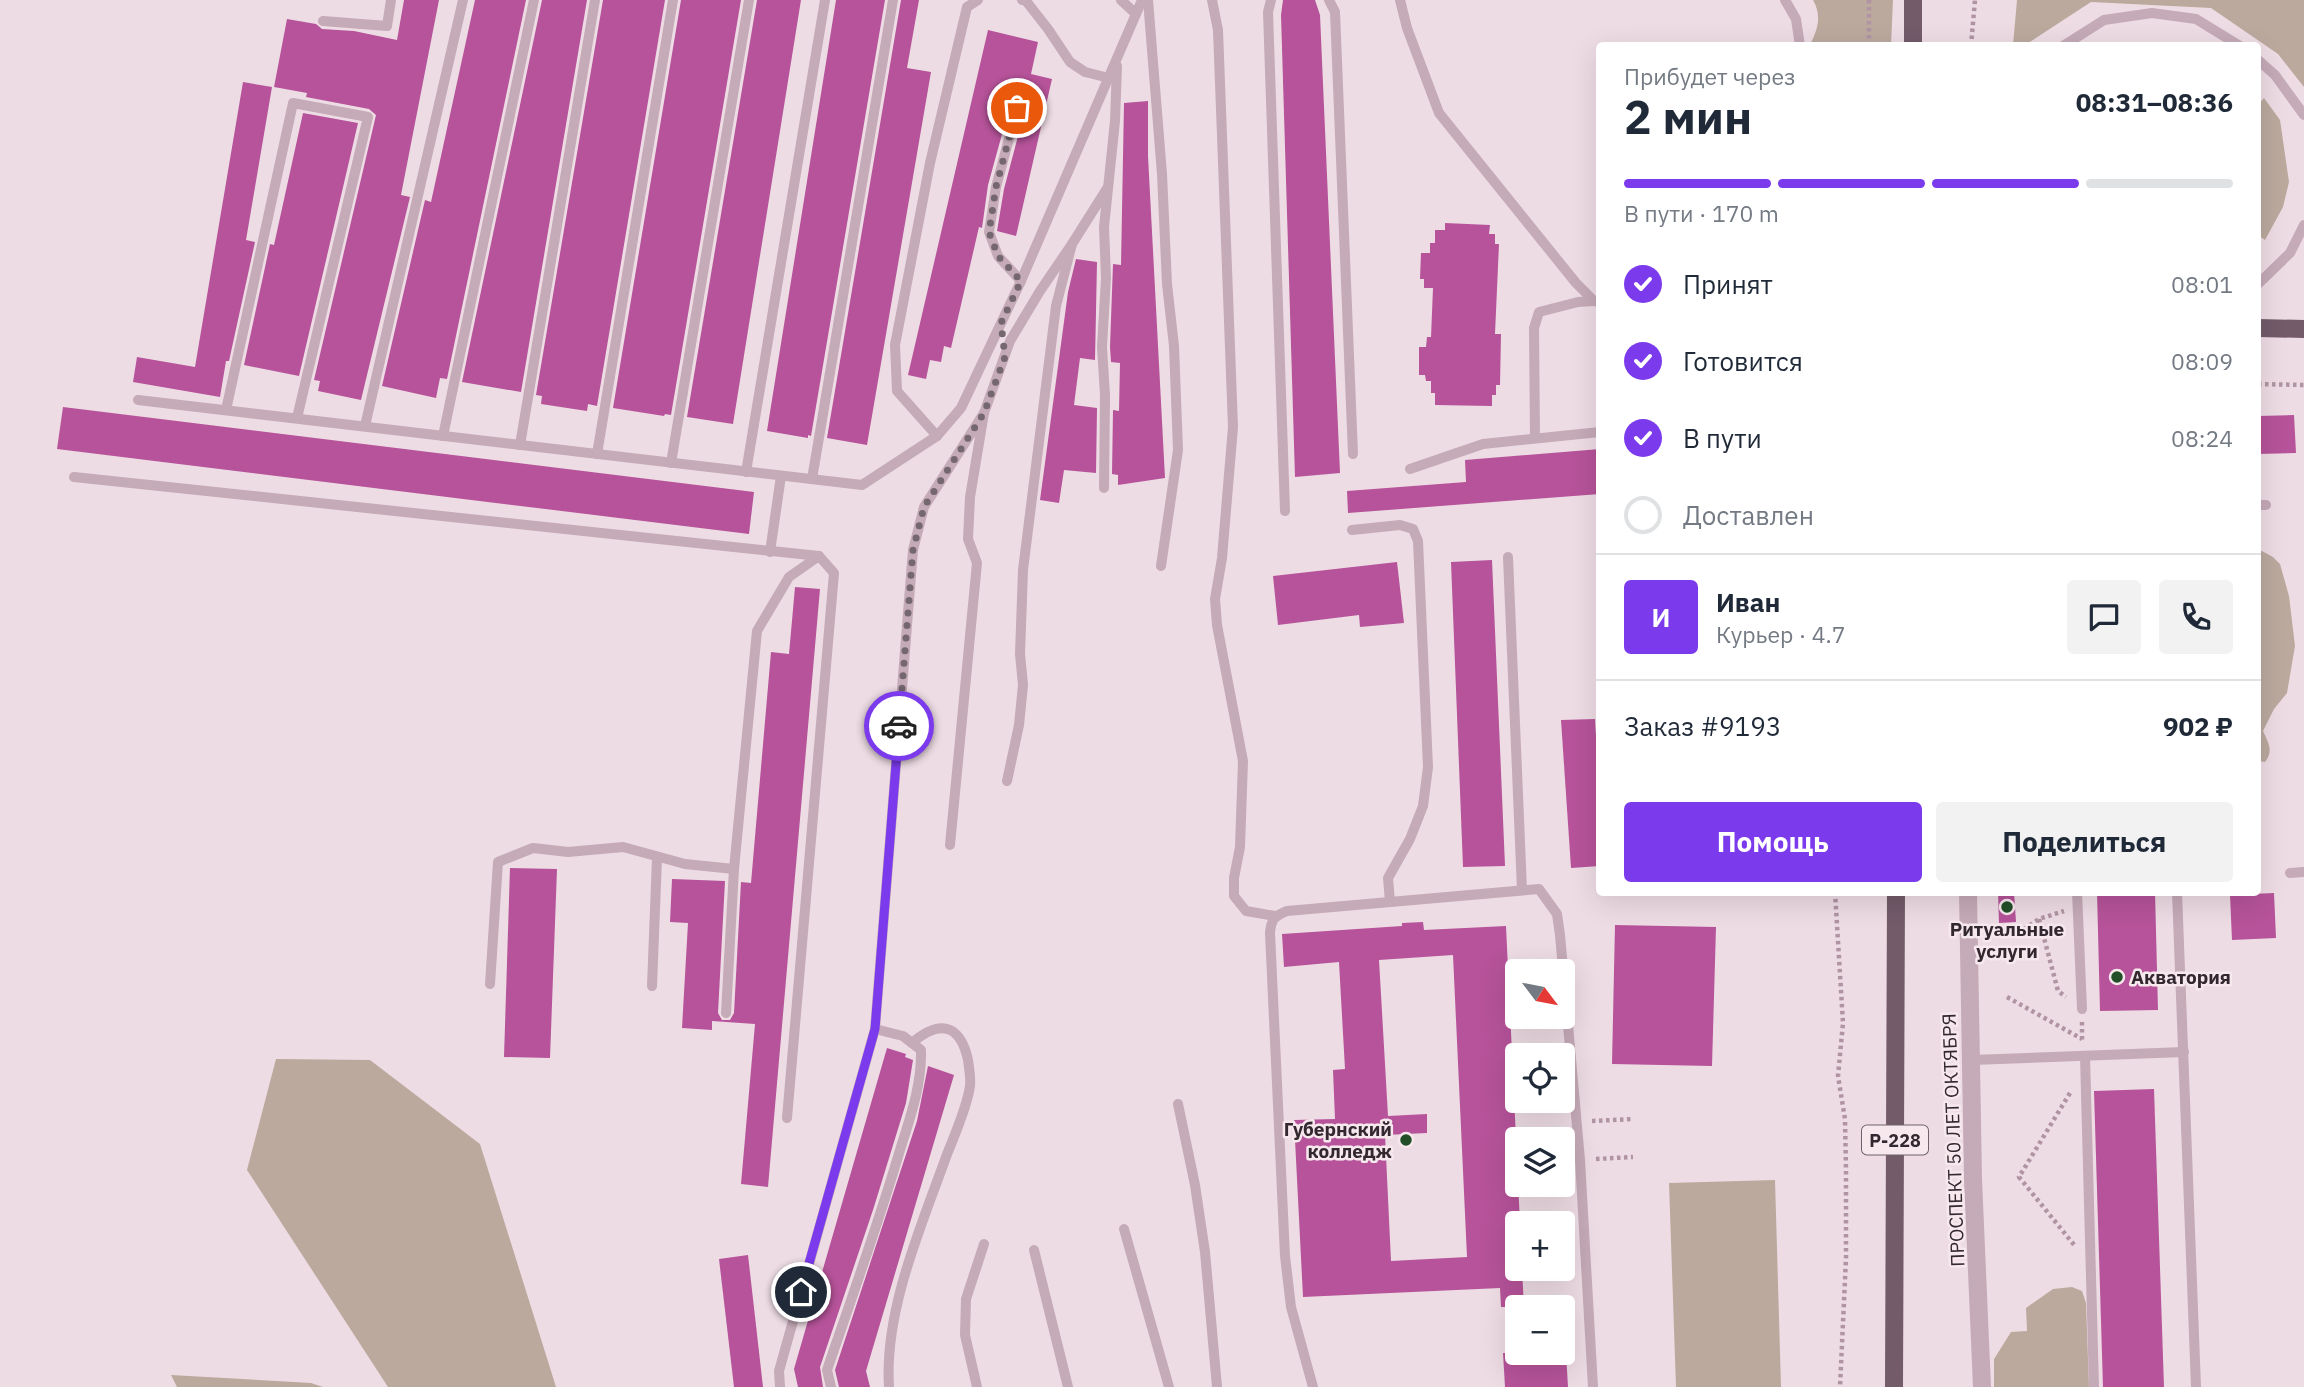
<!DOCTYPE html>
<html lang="ru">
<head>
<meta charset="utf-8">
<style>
	body { margin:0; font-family:"IBM Plex Sans",sans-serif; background:#f2f2f3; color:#1f2937; height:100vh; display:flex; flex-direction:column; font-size:26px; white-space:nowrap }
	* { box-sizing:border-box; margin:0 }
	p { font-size:23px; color:#747a83 }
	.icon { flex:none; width:38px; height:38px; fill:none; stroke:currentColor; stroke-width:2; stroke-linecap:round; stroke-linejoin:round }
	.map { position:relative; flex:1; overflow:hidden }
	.sheet { position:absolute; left:1596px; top:42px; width:665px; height:854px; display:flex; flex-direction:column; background:#fff; border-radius:7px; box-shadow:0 7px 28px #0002 }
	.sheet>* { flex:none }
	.needle { width:46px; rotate:122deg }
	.tools { position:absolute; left:1505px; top:959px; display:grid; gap:14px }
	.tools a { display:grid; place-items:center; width:70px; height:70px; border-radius:7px; background:#fff; box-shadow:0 7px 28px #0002; font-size:35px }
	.pin { position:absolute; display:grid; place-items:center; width:60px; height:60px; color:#fff; margin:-30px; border:4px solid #fff; border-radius:50%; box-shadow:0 2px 7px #0007 }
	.courier { position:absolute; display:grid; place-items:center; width:70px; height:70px; margin:-35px; border:5px solid #7c3aed; border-radius:50%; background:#fff; color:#222; box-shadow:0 2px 9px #0007 }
	.summary em { font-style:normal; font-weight:700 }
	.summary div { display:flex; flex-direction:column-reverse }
	.summary { display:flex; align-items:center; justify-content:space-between; height:119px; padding:0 28px }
	h1 { font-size:46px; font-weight:700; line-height:52px }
	.bar { display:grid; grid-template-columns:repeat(4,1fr); gap:10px 7px; align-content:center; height:84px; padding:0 28px }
	.bar i { height:9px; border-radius:5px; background:#e0e1e3 }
	.bar .current { background:#7c3aed }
	.bar p { grid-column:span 4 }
	.line { display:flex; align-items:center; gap:18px; padding:0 28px; border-top:2px solid #e0e1e3 }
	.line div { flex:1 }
	.round { display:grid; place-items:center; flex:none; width:74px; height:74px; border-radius:7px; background:#f2f2f3 }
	ol { padding:0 28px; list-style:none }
	li { display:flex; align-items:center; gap:21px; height:77px }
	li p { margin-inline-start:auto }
	li .icon { padding:7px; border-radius:50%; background:#7c3aed; color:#fff; stroke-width:4 }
	li:last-child { color:#747a83 }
	li i { width:38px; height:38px; border:4px solid #e0e1e3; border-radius:50% }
	.cta { display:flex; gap:14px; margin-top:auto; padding:14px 28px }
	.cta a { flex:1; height:80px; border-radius:7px; background:#7c3aed; color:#fff; font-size:28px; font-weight:700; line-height:80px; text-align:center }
	.cta a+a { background:#f2f2f3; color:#1f2937 }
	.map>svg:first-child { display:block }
</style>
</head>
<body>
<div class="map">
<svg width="2304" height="1387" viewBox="0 0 2304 1387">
	<rect width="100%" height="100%" fill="#eedce4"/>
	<g fill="#bba99e">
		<path d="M 1813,0 L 1893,0 L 1891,45 L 1810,45 C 1818,29 1822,16 1813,0 Z"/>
		<path d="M 2017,0 L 2304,0 L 2304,87 L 2278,54 L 2211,8 L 2091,2 L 2025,45 L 2013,45 Z"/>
		<path d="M 2264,98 L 2280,120 L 2289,182 L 2283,207 L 2265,240 L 2258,235 L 2258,105 Z"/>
		<path d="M 2260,550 L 2273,557 L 2280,564 L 2289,596 L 2295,646 L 2287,693 L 2274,709 L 2263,731 C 2268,742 2274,751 2265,762 L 2258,761 L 2258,551 Z"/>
		<path d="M 276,1059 L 370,1060 L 480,1144 L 556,1387 L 388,1387 L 247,1170 Z"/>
		<path d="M 1775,1180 L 1781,1387 L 1676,1387 L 1669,1183 Z"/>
		<path d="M 2072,1287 L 2082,1291 L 2086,1303 L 2089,1387 L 1994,1387 L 1994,1359 L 2011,1332 L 2027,1331 L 2026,1308 L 2053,1289 Z"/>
		<path d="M 171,1375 L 311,1383 L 323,1387 L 177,1387 Z"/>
	</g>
	<g fill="#b6539a" fill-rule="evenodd">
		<path d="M 404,0 L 439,0 L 401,195 L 410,197 L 361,400 L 318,391 L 320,381 L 314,380 L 376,115 L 369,109 L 306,97 L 307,93 L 274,87 L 287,19 L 316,24 L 322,29 L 354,31 L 397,40 Z"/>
		<path d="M 475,0 L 526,0 L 447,379 L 440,378 L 436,398 L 382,386 L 425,200 L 431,202 Z"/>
		<path d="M 542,0 L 587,0 L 521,392 L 462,382 Z"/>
		<path d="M 603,0 L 665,0 L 597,406 L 588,404 L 587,411 L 541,404 L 542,396 L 536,395 Z"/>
		<path d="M 681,0 L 741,0 L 671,415 L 665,414 L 664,416 L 613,408 Z"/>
		<path d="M 757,0 L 801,0 L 733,424 L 687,417 Z"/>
		<path d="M 836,0 L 885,0 L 811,436 L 808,435 L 808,438 L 767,431 Z"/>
		<path d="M 901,0 L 919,0 L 907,68 L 931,72 L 867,445 L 827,438 Z"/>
		<path d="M 1283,0 L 1315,0 L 1320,15 L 1340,473 L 1295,477 L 1281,15 Z"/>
		<path d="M 988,30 L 1038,42 L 1031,74 L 1052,79 L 1016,236 L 997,231 L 1004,189 L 1030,91 L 1025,83 L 1019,83 L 1015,87 L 988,185 L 982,228 L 979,227 L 951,348 L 944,346 L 941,362 L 930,360 L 926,379 L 908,375 Z"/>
		<path d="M 243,82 L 272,87 L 246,240 L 255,242 L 229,361 L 226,361 L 220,397 L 133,382 L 137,357 L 195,367 Z"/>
		<path d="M 1148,101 L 1148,156 L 1165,478 L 1118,485 L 1118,475 L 1112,474 L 1113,410 L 1119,411 L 1120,363 L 1111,362 L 1110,347 L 1113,264 L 1121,265 L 1124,103 Z"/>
		<path d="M 303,113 L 358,123 L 299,376 L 244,365 L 270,244 L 274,245 Z"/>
		<path d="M 1445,223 L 1490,225 L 1489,234 L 1495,234 L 1495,244 L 1499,244 L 1495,334 L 1501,334 L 1500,385 L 1496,385 L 1496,395 L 1492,395 L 1492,406 L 1435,405 L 1435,393 L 1431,393 L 1431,381 L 1426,381 L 1425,375 L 1419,375 L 1419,347 L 1426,347 L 1427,337 L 1431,337 L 1433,288 L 1424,288 L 1424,279 L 1420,279 L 1421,253 L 1430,253 L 1430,243 L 1435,243 L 1435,230 L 1445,230 Z"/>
		<path d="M 1076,259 L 1097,262 L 1095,360 L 1080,358 L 1074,405 L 1097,408 L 1096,473 L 1064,470 L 1059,503 L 1040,500 L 1068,292 Z"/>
		<path d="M 63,407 L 754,492 L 749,534 L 57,449 Z"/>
		<path d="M 2294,415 L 2296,453 L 2258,454 L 2258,416 Z"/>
		<path d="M 1600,449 L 1600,494 L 1348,513 L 1347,491 L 1466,482 L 1465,460 Z"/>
		<path d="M 1492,560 L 1505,866 L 1463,867 L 1451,562 Z"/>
		<path d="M 1397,562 L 1404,623 L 1360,627 L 1359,615 L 1278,625 L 1273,576 Z"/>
		<path d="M 795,587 L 820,589 L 768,1187 L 741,1184 L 755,1024 L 712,1021 L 712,1030 L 682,1028 L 688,923 L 670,922 L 672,879 L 725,881 L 718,1013 L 722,1020 L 730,1020 L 734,1013 L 741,882 L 751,883 L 771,652 L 789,654 Z"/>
		<path d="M 1595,719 L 1600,806 L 1600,866 L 1571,868 L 1561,720 Z"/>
		<path d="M 510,868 L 557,869 L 550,1058 L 504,1057 Z"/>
		<path d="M 1998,892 L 2014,892 L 2016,922 L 1999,923 Z"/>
		<path d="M 2097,892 L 2155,892 L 2158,1010 L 2100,1011 Z"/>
		<path d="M 2274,893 L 2276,938 L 2232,940 L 2230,895 Z"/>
		<path d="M 1423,922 L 1424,930 L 1506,926 L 1520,1223 L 1517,1223 L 1517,1269 L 1522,1269 L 1524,1307 L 1501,1307 L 1500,1288 L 1303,1297 L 1294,1120 L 1335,1119 L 1333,1070 L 1345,1069 L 1339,962 L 1284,967 L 1282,934 L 1402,926 L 1402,923 ZM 1453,955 L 1467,1257 L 1391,1261 L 1385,1135 L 1427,1133 L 1427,1114 L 1388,1116 L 1379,960 Z"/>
		<path d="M 1615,925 L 1716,927 L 1712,1066 L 1612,1064 Z"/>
		<path d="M 887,1048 L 906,1054 L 905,1057 L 913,1060 L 906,1103 L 873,1210 L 820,1367 L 823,1387 L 798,1387 L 794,1369 Z"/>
		<path d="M 928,1066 L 954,1075 L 866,1371 L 870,1387 L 839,1387 L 835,1370 L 917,1121 Z"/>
		<path d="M 2154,1089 L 2164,1387 L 2103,1387 L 2094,1091 Z"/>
		<path d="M 748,1255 L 763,1387 L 734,1387 L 719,1259 Z"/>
		<path d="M 1503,1353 L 1566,1353 L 1568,1387 L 1505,1387 Z"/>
	</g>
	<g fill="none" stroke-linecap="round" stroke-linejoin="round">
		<g stroke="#b094a3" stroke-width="4.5" stroke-dasharray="3.5 3.5" stroke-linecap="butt">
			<path d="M 1869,0 L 1869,46"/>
			<path d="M 1971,46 L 1975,0"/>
			<path d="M 2258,384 L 2304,385"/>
			<path d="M 1835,892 L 1843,1023 L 1838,1076 L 1845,1119 L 1846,1170 L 1846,1258 L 1840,1387"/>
			<path d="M 2039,919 L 2058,991 L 2066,997"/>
			<path d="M 2012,937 L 2039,919 L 2064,911"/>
			<path d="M 2007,997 L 2082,1039"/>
			<path d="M 2082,1022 L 2082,1042"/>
			<path d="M 2070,1093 L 2019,1177 L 2075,1246"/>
			<path d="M 1592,1121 L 1633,1119"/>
			<path d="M 1596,1159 L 1633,1157"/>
		</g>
		<g stroke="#c5aab7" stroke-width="10">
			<path d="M 1022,0 L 1026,1 L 1048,29 L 1070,62 L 1085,72 L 1109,78"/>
			<path d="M 1121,0 L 1136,14"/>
			<path d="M 1148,0 L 1162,174 L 1167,284 L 1174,346 L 1178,450 L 1161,566"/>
			<path d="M 1212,0 L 1218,30 L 1233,427 L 1222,558 L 1215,599 L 1217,625 L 1243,761 L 1240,847 L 1234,878 L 1234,896 L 1246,911 L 1275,916"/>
			<path d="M 1271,0 L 1268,12 L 1285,511"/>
			<path d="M 1329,0 L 1335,12 L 1353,454"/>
			<path d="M 1400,0 L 1407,28 L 1439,113 L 1576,283 L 1594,301 L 1600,302"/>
			<path d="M 1785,0 L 1796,19 L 1800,46"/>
			<path d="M 323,21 L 387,26 L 391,0"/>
			<path d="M 2063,46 L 2104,20 L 2152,13 L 2196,19 L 2240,46"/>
			<path d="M 2258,60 L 2275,75 L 2304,115"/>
			<path d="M 1021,281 L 998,256 L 989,232 L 996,187 L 1022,90"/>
			<path d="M 2258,284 L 2290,253 L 2304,225"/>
			<path d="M 138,400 L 862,485 L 937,436 L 961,408 L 1021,281 L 1142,0"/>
			<path d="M 226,410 L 293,103 L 368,117 L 297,418"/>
			<path d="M 365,426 L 463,0"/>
			<path d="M 443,436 L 534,0"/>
			<path d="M 937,436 L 897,391 L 895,345 L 930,163 L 967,7 L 978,0"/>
			<path d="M 1535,438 L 1534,328 L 1539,312 L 1578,302 L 1594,301"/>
			<path d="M 520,445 L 595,0"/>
			<path d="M 597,454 L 673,0"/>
			<path d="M 671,463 L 749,0"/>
			<path d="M 1410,469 L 1483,444 L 1600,432"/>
			<path d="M 746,472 L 825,0"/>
			<path d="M 74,477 L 819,556 L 789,577 L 757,631 L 734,869 L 726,1013"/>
			<path d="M 812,479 L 893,0"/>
			<path d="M 1104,488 L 1105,395 L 1102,347 L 1106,278 L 1104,227 L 1115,121 L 1117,66"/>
			<path d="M 2258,505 L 2266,505"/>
			<path d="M 1352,530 L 1400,525 L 1413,529 L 1418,541 L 1428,767 L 1423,806 L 1410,839 L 1388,878 L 1390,902"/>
			<path d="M 770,552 L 781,476"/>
			<path d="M 1508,557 L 1522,890"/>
			<path d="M 1007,781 L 1019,725 L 1023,685 L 1020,654 L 1023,570 L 1056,306 L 1072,244 L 1108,187"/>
			<path d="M 950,845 L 977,563 L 968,539 L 970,497 L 984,413 L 1010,341 L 1040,291 L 1072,244"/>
			<path d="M 2290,873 L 2304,872"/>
			<path d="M 2077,892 L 2082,1009"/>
			<path d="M 2177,892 L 2196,1387"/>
			<path d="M 490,984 L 498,862 L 533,848 L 568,852 L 623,847 L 685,864 L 734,869"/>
			<path d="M 652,986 L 657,858"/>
			<path d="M 2085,1056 L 2094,1387"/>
			<path d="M 1972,1060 L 2184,1052"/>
			<path d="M 1178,1104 L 1195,1185 L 1205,1252 L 1217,1387"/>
			<path d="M 787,1118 L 834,573 L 819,556"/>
			<path d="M 1124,1229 L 1169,1387"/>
			<path d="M 1034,1250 L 1068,1387"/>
			<path d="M 780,1387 L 779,1371 L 875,1029 L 913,550 L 924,507 L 984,413"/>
			<path d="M 831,1387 L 827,1370 C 851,1300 876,1230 897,1160 C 908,1123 922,1088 921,1050 L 903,1036 L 875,1029"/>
			<path d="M 889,1387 C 884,1311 921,1227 946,1157 C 954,1136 967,1108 970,1086 C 971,1078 969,1068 968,1060 C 960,1023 939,1020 912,1043"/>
			<path d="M 977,1387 L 965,1335 L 966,1299 L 984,1244"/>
			<path d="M 1313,1387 L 1291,1307 L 1285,1256 L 1270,933 C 1271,920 1274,916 1287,911 L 1539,889 L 1557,914 L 1560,935 L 1580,1160 L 1593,1387"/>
		</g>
		<path stroke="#c5aab7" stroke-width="18" d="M 1968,892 L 1973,1179 L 1982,1387"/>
		<g stroke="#735b6a" stroke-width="18">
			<path d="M 1913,46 L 1913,0"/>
			<path d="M 2258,328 L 2304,329"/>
			<path d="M 1894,1387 L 1896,892"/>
		</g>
	</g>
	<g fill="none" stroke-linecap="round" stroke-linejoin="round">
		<path stroke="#74676e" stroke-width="7" stroke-dasharray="0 12.6" d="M 899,726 L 913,550 L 924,507 L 984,413 L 1005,357 L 1001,323 L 1021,281 L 998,256 L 989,232 L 996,187 L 1017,108"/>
		<path stroke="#7c3aed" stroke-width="9" d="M 801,1292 L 875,1029 L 899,726"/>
	</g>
	<g fill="#234f28" stroke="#f7e8ee" stroke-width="2.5">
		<circle cx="2007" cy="907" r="7"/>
		<circle cx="2117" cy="977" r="7"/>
		<circle cx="1406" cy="1140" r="7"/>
	</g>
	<g text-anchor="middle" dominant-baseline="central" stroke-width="5" stroke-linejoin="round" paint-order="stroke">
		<rect fill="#f7e8ee" stroke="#6e6268" stroke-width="2" x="1862" y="1125.5" width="66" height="29" rx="5"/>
		<g font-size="18" font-weight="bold" fill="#33282f">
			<text x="1895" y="1140">Р-228</text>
		</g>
		<g font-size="19" font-weight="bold" fill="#33282f" stroke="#f7e8ee">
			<text x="2007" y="929">Ритуальные<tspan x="2007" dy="22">услуги</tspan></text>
			<text x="2131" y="977" text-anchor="start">Акватория</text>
			<text x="1392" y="1129" text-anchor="end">Губернский<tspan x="1392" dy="22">колледж</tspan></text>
		</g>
		<g font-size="19" fill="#33282f" stroke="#f7e8ee">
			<text transform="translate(1953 1140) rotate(-92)">ПРОСПЕКТ 50 ЛЕТ ОКТЯБРЯ</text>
		</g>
	</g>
</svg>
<div class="tools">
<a><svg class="needle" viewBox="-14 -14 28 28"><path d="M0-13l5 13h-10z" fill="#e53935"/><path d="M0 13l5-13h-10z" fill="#747a83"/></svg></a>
<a><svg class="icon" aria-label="locate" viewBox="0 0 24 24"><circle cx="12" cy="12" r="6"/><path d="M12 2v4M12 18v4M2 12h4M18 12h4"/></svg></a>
<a><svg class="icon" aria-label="layers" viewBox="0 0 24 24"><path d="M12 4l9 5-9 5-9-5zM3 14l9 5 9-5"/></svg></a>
<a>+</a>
<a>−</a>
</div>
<div class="pin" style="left:1017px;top:108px;background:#ea580c"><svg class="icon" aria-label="bag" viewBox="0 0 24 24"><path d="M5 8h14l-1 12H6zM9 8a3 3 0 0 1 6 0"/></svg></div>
<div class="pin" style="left:801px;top:1292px;background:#1f2937"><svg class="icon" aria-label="home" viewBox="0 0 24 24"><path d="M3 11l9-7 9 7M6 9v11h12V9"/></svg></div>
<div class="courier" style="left:899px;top:726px"><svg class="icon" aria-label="car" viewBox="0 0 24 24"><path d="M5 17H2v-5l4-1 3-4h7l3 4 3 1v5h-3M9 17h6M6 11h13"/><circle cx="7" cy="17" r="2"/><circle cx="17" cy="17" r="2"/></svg></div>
<section class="sheet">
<div class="summary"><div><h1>2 мин</h1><p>Прибудет через</p></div><em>08:31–08:36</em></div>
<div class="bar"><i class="current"></i><i class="current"></i><i class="current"></i><i></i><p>В пути · 170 m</p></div>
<ol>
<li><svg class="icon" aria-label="check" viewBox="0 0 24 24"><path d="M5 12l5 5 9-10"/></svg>Принят<p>08:01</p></li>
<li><svg class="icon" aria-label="check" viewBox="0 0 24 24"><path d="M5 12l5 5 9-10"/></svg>Готовится<p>08:09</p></li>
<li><svg class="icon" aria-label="check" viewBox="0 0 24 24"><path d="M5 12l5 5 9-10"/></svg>В пути<p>08:24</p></li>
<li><i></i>Доставлен</li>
</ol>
<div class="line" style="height:126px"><b class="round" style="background:#7c3aed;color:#fff">И</b><div><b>Иван</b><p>Курьер · 4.7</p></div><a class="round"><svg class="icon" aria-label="chat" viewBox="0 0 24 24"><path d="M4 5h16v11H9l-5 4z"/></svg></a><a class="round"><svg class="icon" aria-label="phone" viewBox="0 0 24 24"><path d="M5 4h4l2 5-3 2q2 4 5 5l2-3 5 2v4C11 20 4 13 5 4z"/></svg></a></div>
<div class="line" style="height:91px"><div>Заказ #9193</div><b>902 ₽</b></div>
<div class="cta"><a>Помощь</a><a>Поделиться</a></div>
</section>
</div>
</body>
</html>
